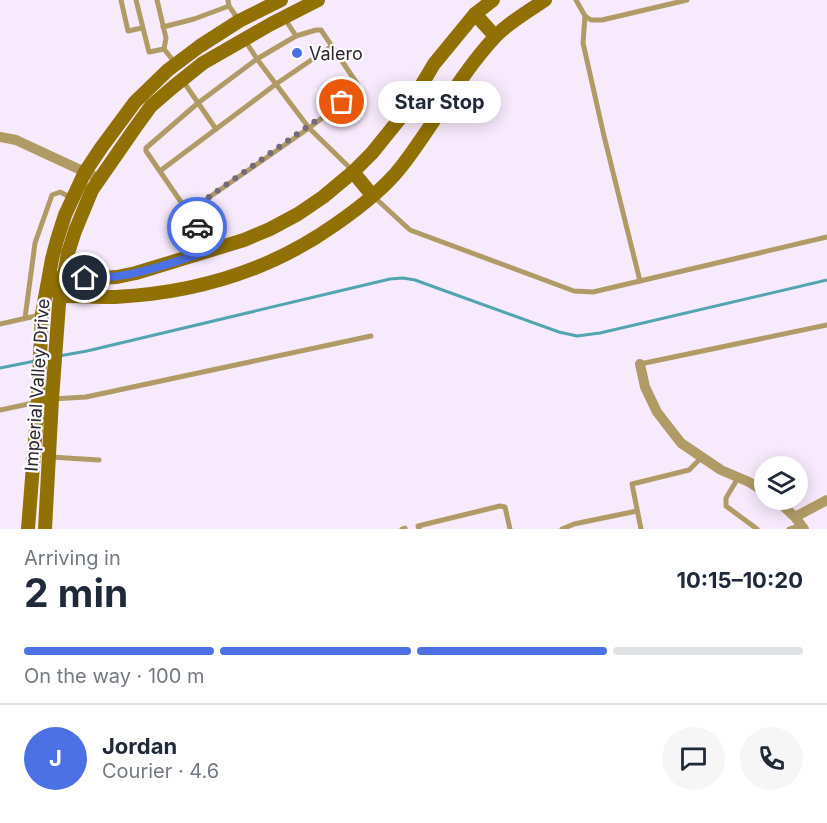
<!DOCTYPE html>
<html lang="en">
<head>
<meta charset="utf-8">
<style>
	body { margin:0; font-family:Inter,sans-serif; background:#f6f6f7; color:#1f2937; height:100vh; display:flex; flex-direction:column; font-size:22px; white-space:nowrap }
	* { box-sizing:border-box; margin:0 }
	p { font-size:20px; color:#747a83 }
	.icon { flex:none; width:33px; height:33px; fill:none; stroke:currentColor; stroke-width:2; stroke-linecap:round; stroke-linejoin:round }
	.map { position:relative; height:529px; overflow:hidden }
	.details { display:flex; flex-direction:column; background:#fff; flex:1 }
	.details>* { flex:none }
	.fabs { position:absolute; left:754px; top:456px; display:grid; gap:12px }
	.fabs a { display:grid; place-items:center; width:54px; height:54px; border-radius:50%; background:#fff; box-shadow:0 3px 15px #0003; font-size:30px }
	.pin { position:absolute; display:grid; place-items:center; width:51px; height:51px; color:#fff; margin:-26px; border:3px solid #fff; border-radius:50%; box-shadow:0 2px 6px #0007 }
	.courier { position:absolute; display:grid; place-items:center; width:60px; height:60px; margin:-30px; border:4px solid #4c71e4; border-radius:50%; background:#fff; color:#222; box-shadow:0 2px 8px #0007 }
	.bubble { position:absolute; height:42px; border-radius:21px; background:#fff; box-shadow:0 3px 15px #0003; font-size:20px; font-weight:700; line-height:42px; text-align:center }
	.summary em { font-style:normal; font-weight:700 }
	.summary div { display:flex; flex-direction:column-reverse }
	.summary { display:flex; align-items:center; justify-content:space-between; height:102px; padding:0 24px }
	h1 { font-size:39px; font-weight:700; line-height:45px }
	.bar { display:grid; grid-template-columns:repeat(4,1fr); gap:9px 6px; align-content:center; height:72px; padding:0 24px }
	.bar i { height:8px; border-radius:4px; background:#e0e1e3 }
	.bar .on { background:#4c71e4 }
	.bar p { grid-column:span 4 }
	.line { display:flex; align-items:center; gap:15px; padding:0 24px; border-top:2px solid #e0e1e3 }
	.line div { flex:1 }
	.round { display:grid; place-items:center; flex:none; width:63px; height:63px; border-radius:32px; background:#f6f6f7 }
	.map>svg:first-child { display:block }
</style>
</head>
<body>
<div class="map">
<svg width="827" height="529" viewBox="0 0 827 529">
	<rect width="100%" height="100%" fill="#f8eafd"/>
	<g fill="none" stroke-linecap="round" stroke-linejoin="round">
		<g stroke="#52a4af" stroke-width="3">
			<path d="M 59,356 L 87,351 L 390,279 L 403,278 L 415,280 L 559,332 L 577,336 L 600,333 L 827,280"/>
			<path d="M 0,368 L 35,361"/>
		</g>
		<g stroke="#b09b66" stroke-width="5">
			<path d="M 121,0 L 128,31 L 142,28"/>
			<path d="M 136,0 L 149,52 L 164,49 L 166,38 L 157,0"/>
			<path d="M 228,0 L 229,6 L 238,19"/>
			<path d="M 576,0 L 585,16 L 583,43 L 604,136 L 640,281"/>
			<path d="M 585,16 L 591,20 L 602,20 L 687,0"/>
			<path d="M 163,27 L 194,19 L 229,6"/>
			<path d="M 244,39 L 257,59 L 309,128 L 352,170"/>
			<path d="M 164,49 L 176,64"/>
			<path d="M 183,81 L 216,129"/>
			<path d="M 160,171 L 276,84 L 332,46"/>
			<path d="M 373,196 L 410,230 L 574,291 L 593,292 L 827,237"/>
			<path d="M 188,212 L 309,128 L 359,90 L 358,85 L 321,30 L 316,30 L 296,36"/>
			<path d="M 205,250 L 194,221 L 146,151 L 146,148 L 198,103 L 257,59 L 296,36 L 285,19"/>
			<path d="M 25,318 L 35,243 L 52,195 L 60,192 L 72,198"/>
			<path d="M 0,324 L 40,315"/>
			<path d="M 640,364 L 827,325"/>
			<path d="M 0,410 L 52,399 L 86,397 L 371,336"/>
			<path d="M 51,457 L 99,460"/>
			<path d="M 738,478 L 726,498 L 726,506 L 757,529"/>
			<path d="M 402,529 L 405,528"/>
			<path d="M 419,529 L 418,526 L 500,506 L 505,507 L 510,529"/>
			<path d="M 562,529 L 574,524 L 637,511"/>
			<path d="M 641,529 L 632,484 L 689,470 L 701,458"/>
			<path d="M 789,529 L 801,525"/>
		</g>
		<g stroke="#b09b66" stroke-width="10">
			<path d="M 0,137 L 16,140 L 100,179"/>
			<path d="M 640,364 L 645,387 L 657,412 L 681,443 L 721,470 L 749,482 L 765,492"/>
			<path d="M 777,500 L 795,517 L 804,529"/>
			<path d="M 795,517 L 827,500"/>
		</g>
		<g stroke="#917103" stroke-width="14">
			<path d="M 475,14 L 495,36"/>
			<path d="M 353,172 L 372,195"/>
			<path d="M 57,279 L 63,276 L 97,278 L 117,277 L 136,273 L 244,240 L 270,229 L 298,214 L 323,197 L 353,172 L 372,153 L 406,111 L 434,64 L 475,14 L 493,0"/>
			<path d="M 55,290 L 61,296 C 79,296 97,297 115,297 C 196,293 270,271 336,224 C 359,208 384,189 401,167 C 434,125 458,77 494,38 C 506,24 530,10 545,0"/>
			<path d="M 28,529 L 38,402 L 42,314 L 52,259 L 57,240 L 65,215 L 85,172 L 101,148 L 135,102 L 168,70 L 200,46 L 239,21 L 281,0"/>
			<path d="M 45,529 L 52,399 L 59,304 L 68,253 L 75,231 L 92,190 L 135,128 L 151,106 L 173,87 L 203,63 L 271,24 L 318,0"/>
		</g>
	</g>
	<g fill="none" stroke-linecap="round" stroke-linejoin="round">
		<path stroke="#756a78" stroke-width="6" stroke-dasharray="0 10.8" d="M 197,227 L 188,212 L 342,102"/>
		<path stroke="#4c71e4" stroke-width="8" d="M 85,278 C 127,280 167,264 206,252 L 197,227"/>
	</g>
	<circle fill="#4c71e4" stroke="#fdfdfd" stroke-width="2" cx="297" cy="53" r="6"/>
	<g text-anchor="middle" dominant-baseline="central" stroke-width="4.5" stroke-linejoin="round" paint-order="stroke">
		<g font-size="18" fill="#2e2531" stroke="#fdfdfd" text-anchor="start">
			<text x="309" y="53">Valero</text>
		</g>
		<g font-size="18" fill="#2e2531" stroke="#fdfdfd">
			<text transform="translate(37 385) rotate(-86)">Imperial Valley Drive</text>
		</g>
	</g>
</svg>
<div class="fabs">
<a><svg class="icon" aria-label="layers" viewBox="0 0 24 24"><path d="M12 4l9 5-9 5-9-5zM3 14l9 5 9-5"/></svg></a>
</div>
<div class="pin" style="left:342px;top:102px;background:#ea580c"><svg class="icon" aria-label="bag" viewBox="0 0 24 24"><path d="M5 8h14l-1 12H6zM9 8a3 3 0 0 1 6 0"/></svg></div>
<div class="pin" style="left:85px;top:278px;background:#1f2937"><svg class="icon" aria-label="home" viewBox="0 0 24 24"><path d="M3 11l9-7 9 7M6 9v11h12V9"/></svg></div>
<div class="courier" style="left:197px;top:227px"><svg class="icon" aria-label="car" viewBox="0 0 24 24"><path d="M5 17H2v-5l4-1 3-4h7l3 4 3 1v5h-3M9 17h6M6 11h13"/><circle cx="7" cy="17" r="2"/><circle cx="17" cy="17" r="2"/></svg></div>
<div class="bubble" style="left:378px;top:81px;width:123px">Star Stop</div>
</div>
<section class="details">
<div class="summary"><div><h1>2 min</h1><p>Arriving in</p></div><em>10:15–10:20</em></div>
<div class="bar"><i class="on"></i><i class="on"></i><i class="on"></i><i></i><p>On the way · 100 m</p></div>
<div class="line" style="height:108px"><b class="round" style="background:#4c71e4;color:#fff">J</b><div><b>Jordan</b><p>Courier · 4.6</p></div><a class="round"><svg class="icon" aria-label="chat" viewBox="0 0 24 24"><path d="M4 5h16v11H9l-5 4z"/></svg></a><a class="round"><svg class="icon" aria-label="phone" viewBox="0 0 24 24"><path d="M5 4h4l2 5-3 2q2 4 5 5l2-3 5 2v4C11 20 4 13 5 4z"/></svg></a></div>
</section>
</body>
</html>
